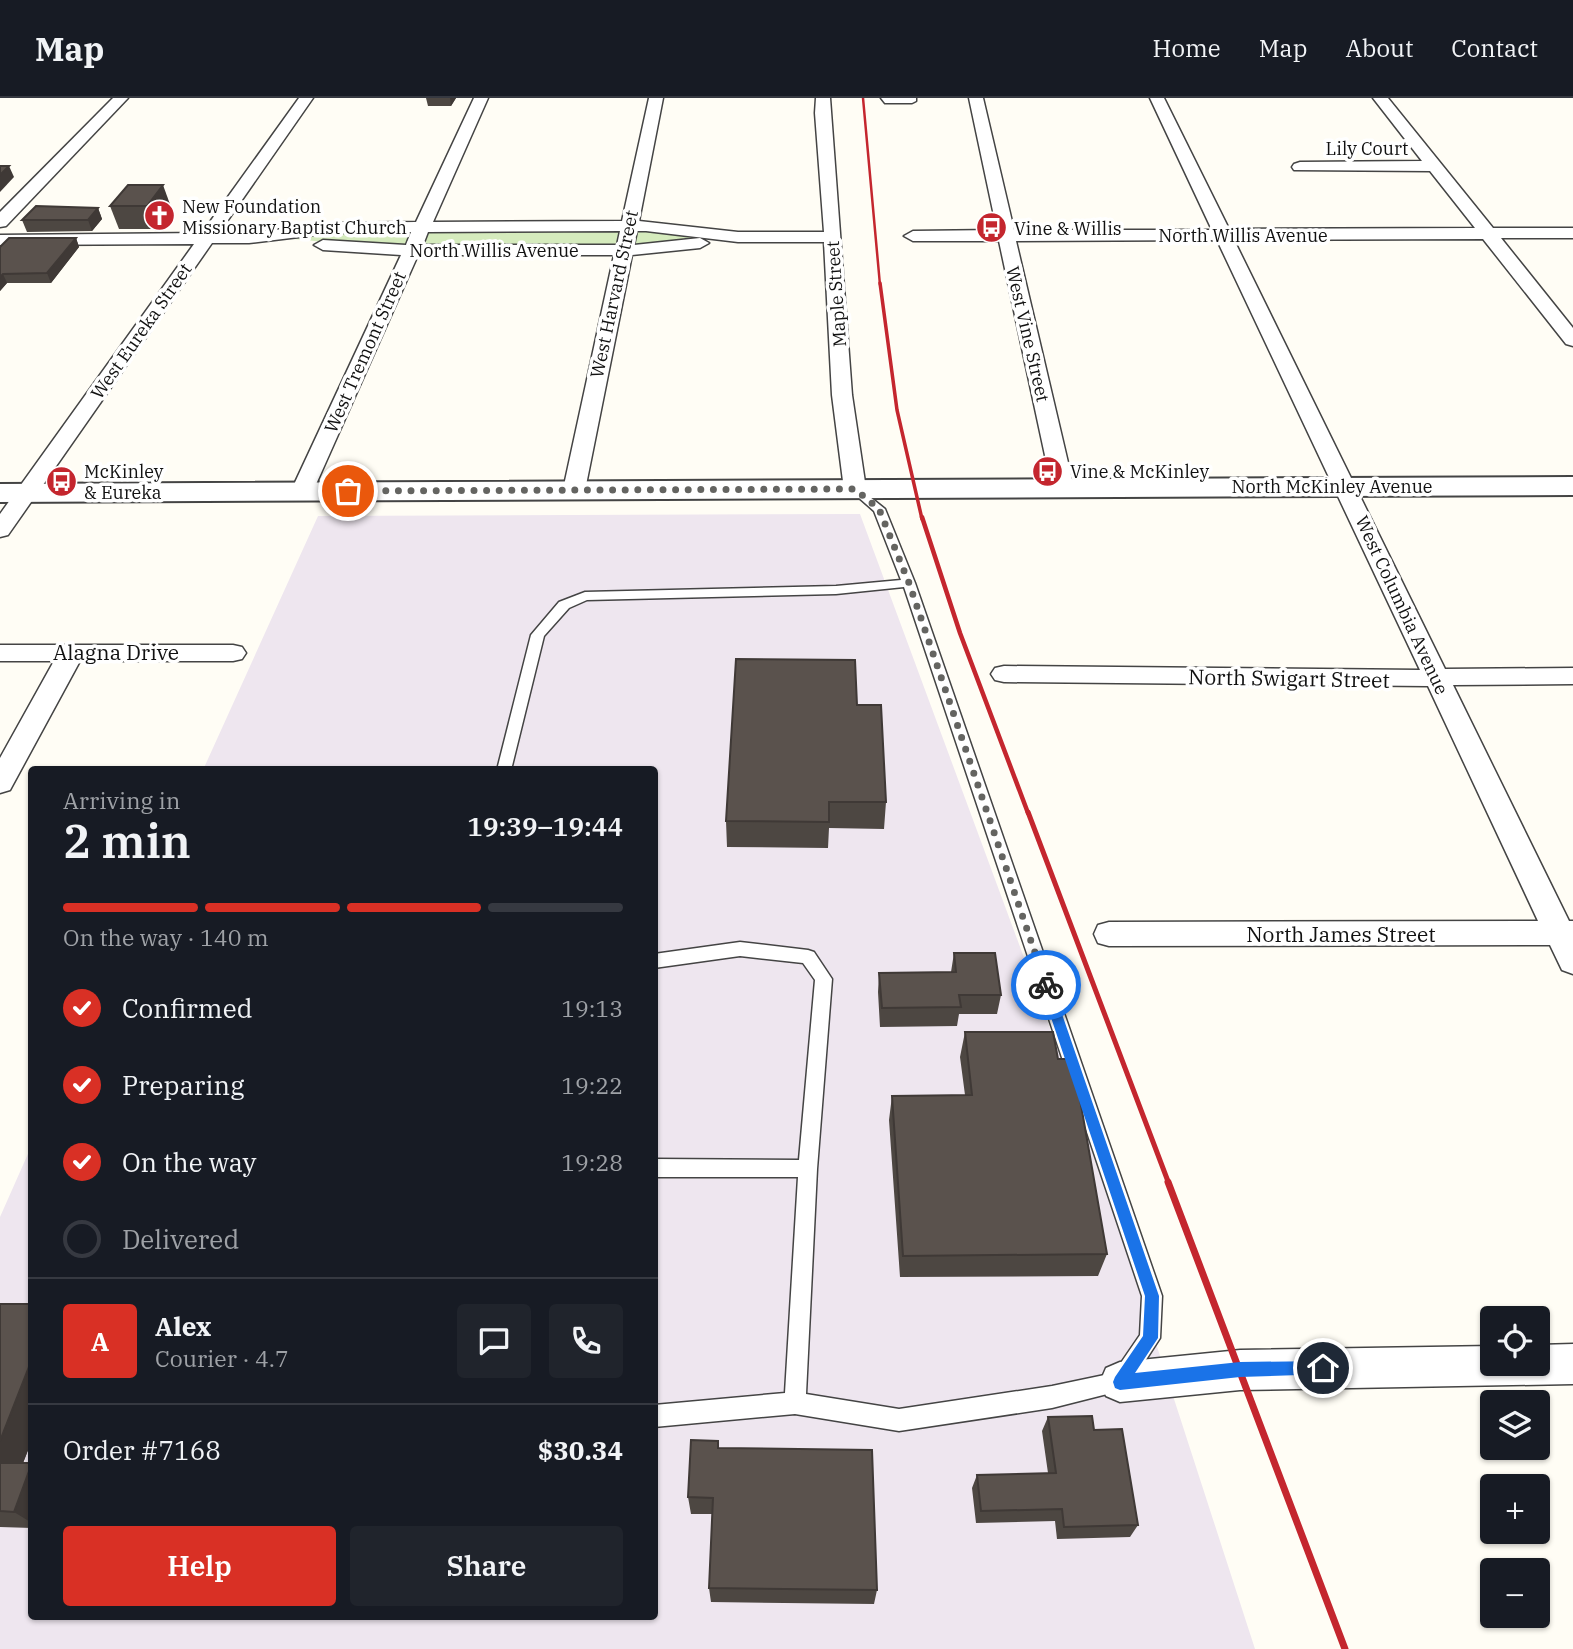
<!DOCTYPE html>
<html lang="en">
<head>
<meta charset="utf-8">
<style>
	body { margin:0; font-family:"IBM Plex Serif",serif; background:#20242c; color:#f1f3f6; height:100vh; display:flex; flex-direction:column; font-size:26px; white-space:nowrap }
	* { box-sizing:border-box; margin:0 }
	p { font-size:23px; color:#9ea1a6 }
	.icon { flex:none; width:38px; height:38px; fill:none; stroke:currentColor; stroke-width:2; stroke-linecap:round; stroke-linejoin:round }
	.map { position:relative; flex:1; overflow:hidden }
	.panel { position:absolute; left:28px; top:668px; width:630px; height:854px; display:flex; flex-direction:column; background:#171b24; border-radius:7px; box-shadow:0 2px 5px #0004 }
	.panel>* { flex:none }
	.buttons { position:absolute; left:1480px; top:1208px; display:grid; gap:14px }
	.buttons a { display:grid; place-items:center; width:70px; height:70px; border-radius:7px; background:#171b24; box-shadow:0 2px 5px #0004; font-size:35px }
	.pin { position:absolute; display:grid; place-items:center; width:60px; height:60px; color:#fff; margin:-30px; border:4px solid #fff; border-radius:50%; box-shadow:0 2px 7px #0007 }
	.courier { position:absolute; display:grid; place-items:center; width:70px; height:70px; margin:-35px; border:5px solid #1a73e8; border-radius:50%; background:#fff; color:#222; box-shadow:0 2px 9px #0007 }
	.headline em { font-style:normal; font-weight:600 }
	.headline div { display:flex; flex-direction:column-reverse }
	.headline { display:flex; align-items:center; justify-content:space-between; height:119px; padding:0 35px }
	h1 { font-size:46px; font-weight:600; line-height:52px }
	.bar { display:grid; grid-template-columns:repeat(4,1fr); gap:10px 7px; align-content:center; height:84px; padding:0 35px }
	.bar i { height:9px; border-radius:5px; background:#363941 }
	.bar .current { background:#d93025 }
	.bar p { grid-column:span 4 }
	.line { display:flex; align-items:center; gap:18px; padding:0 35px; border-top:2px solid #363941 }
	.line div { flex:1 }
	.round { display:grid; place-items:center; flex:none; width:74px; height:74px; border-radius:7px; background:#20242c }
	ol { padding:0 35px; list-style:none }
	li { display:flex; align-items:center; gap:21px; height:77px }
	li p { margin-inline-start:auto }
	li .icon { padding:7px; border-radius:50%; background:#d93025; color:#fff; stroke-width:4 }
	li:last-child { color:#9ea1a6 }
	li i { width:38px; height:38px; border:4px solid #363941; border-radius:50% }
	.action { display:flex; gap:14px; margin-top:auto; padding:14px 35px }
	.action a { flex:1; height:80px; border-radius:7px; background:#d93025; color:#fff; font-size:28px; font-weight:600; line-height:80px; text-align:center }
	.action a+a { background:#20242c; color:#f1f3f6 }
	header { display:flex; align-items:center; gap:42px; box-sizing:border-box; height:98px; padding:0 35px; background:#171b24; border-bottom:2px solid #363941 }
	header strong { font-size:33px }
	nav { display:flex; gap:38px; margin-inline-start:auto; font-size:24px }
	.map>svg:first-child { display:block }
</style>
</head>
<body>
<header>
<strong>Map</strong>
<nav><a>Home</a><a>Map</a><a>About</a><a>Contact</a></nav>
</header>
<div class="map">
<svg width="1573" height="1551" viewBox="0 0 1573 1551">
	<rect width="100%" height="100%" fill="#fffdf5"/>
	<path fill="#eee6ef" d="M 860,416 L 1081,1014 L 1255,1551 L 0,1551 L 0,1119 L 31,1049 L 32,1519 L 654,1519 L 654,672 L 203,672 L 318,418 Z"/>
	<path fill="#d5ebbd" d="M 650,131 L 709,139 L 652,147 L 380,149 L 293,141 L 330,133 Z"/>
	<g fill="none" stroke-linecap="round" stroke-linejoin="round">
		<defs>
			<g id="service">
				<path d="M 881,0 L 916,0 L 916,3 L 912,5 L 885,5 Z"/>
				<path d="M 855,387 L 885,411 L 915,485 L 1162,1198 L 1160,1240 L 1127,1291 L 1052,1310 L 899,1333 L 795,1316 L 654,1329 L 654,1307 L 785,1295 L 798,1079 L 654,1079 L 654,1061 L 799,1062 L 815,882 L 803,865 L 740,858 L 654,870 L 654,856 L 740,844 L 808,852 L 814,854 L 832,881 L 817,1071 L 806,1296 L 899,1311 L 1052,1288 L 1114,1275 L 1140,1237 L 1142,1198 L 904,489 L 836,496 L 587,502 L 569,510 L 544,538 L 511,672 L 497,672 L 531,537 L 559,504 L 585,494 L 836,488 L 901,482 L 874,413 L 849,391 Z"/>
			</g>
			<g id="minor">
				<path d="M 113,0 L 128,0 L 6,128 L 0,129 L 0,114 Z"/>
				<path d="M 299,0 L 313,0 L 219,135 L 249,135 L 332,125 L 416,124 L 474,0 L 488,0 L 433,124 L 622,123 L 649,0 L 663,0 L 639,123 L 738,134 L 824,134 L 815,15 L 816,0 L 830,0 L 852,297 L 866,391 L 863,396 L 847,396 L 844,391 L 832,297 L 824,144 L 738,144 L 646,133 L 637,133 L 634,147 L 700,140 L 709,145 L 700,150 L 632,157 L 585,392 L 582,397 L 566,397 L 563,392 L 614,157 L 418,157 L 313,393 L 310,398 L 294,398 L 291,393 L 401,157 L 323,152 L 314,147 L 323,142 L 406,147 L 411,134 L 332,135 L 249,145 L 212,145 L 8,437 L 0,439 L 0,416 L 194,146 L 0,147 L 0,137 L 202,135 ZM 620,133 L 617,147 L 423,147 L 428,134 Z"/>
				<path d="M 969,0 L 983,0 L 1014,132 L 1212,132 L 1150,0 L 1164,0 L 1229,131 L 1475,130 L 1430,73 L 1294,72 L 1292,69 L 1294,66 L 1300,64 L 1422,63 L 1373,0 L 1388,0 L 1493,130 L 1573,130 L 1573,140 L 1501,140 L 1573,230 L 1573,248 L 1566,246 L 1483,141 L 1234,142 L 1445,571 L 1573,570 L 1573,586 L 1453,587 L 1569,823 L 1573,823 L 1573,876 L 1562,872 L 1550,847 L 1109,848 L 1098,845 L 1094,836 L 1098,827 L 1109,824 L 1538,823 L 1428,588 L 1004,584 L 995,582 L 991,576 L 995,570 L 1004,568 L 1420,572 L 1217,142 L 1016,143 L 1074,390 L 1071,395 L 1055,395 L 1052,390 L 999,143 L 913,143 L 904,138 L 913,133 L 997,132 Z"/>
				<path d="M 0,547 L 233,547 L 242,549 L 246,555 L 242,561 L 233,563 L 80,563 L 10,692 L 0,695 L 0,660 L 54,563 L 0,563 Z"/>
				<path d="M 1573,1246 L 1573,1286 L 1240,1292 L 1120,1304 L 1106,1298 L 1100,1284 L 1106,1270 L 1120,1264 L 1240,1252 L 1493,1248 L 1493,1265 L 1538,1265 L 1538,1247 Z"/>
			</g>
			<path id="tertiary" d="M 1573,379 L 1573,397 L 0,404 L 0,386 Z"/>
		</defs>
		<use href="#service" stroke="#444" stroke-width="3"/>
		<use href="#minor" stroke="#444" stroke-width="3"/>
		<use href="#tertiary" stroke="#444" stroke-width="4"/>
		<use href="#service" fill="#fff" fill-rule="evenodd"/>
		<use href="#minor" fill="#fff" fill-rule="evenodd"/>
		<use href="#tertiary" fill="#fff" fill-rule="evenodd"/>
		<path stroke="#c4262e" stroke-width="2.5" d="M 863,0 L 880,187"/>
		<path stroke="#c4262e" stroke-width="3.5" d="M 880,185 L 897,312 L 922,421"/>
		<path stroke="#c4262e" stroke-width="4.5" d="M 922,419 L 960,535 L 1028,715"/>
		<path stroke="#c4262e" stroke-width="5" d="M 1028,714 L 1169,1086"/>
		<path stroke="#c4262e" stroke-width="7" d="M 1168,1084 L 1345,1551"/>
	</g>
	<g fill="#4d4742">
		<path d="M 426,0 L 456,0 L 451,8 L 428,8 Z"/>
		<path d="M 128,87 L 171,109 L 155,131 L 119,131 L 110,108 Z"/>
		<path d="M 98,110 L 102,121 L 92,133 L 27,134 L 22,122 Z"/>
		<path d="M 76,140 L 79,149 L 51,185 L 7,185 L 0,193 L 0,149 Z"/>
		<path d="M 857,607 L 886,704 L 884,731 L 829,730 L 828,750 L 727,749 L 726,723 Z"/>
		<path d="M 954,855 L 1001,897 L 997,916 L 959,916 L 957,928 L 880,929 L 878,894 L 879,875 L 951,874 Z"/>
		<path d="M 965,934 L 1058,961 L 1107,1156 L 1098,1178 L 900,1179 L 889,1022 L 892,998 L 965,997 L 960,959 Z"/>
		<path d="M 0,1206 L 32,1206 L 32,1342 L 23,1365 L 32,1365 L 32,1430 L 0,1429 Z"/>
		<path d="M 1048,1319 L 1094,1332 L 1138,1427 L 1130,1439 L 1057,1441 L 1055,1423 L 976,1425 L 972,1390 L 977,1377 L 1048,1375 L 1042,1333 Z"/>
		<path d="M 719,1350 L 877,1492 L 874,1506 L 711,1504 L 709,1490 L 712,1416 L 691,1416 L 688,1399 Z"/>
	</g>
	<g fill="#3f3936">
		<path d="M 450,0 L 456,0 L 451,8 Z"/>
		<path d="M 9,68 L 14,79 L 0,94 L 0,77 Z"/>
		<path d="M 163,87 L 171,109 L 155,131 L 147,108 Z"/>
		<path d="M 98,110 L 102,121 L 92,133 L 88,122 Z"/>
		<path d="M 76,140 L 79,149 L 51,185 L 47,175 Z"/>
		<path d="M 3,176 L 7,185 L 0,193 L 0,179 Z"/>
		<path d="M 32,1261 L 32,1342 L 16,1383 L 0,1372 L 0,1343 Z"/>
		<path d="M 32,1366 L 32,1425 L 14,1414 Z"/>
	</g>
	<g fill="#5a524d" stroke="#3f3936" stroke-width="2">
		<path d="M 0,68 L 9,68 L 0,77 Z"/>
		<path d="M 128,87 L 163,87 L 147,108 L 110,108 Z"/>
		<path d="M 36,108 L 98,110 L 88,122 L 22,122 Z"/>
		<path d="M 9,140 L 76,140 L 47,175 L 3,176 L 0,179 L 0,149 Z"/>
		<path d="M 736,561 L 855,562 L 857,607 L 881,607 L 886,704 L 829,704 L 829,724 L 726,723 Z"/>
		<path d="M 954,855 L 995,855 L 1001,897 L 959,897 L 961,909 L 882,910 L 879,875 L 956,874 Z"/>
		<path d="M 965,934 L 1053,934 L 1058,961 L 1073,961 L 1107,1156 L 903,1158 L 892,998 L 972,997 Z"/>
		<path d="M 0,1206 L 32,1206 L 32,1261 L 0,1343 Z"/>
		<path d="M 1092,1318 L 1094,1332 L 1122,1331 L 1138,1427 L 1064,1429 L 1062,1411 L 981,1413 L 977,1377 L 1056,1375 L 1048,1319 Z"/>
		<path d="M 691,1342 L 718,1343 L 718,1350 L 872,1352 L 877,1492 L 709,1490 L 713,1400 L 688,1399 Z"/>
		<path d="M 0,1365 L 32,1365 L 14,1414 L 0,1413 Z"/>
	</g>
	<path fill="#1a73e8" d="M 1046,882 L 1052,887 L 1159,1198 L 1158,1240 L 1135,1275 L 1240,1264 L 1323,1263 L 1329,1265 L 1331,1270 L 1329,1276 L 1240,1279 L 1120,1292 L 1115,1290 L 1113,1284 L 1115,1279 L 1143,1238 L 1145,1198 L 1040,887 Z"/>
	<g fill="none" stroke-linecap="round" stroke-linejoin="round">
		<path stroke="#646461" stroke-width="7" stroke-dasharray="0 12.6" d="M 348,393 L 855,391 L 879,411 L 909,485 L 1046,887"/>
	</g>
	<defs>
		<symbol id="church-disc" viewBox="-11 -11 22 22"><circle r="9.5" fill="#c4262e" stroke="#fff"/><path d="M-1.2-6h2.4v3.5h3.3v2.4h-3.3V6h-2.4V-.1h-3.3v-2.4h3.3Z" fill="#fff"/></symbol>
		<symbol id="bus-disc" viewBox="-11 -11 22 22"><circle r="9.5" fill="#c4262e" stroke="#fff"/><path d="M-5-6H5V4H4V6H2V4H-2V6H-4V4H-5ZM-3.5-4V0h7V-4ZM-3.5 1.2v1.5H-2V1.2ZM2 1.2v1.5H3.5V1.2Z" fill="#fff"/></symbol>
	</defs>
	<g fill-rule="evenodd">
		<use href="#church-disc" x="142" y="100" width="35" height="35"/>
		<use href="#bus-disc" x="974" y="112" width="35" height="35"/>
		<use href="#bus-disc" x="1030" y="356" width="35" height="35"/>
		<use href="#bus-disc" x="44" y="366" width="35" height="35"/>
	</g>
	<g text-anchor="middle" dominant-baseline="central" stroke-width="7" stroke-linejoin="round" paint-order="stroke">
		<g font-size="18" fill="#111" stroke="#fff">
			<text x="1367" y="50">Lily Court</text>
			<text x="1243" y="137">North Willis Avenue</text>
			<text x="494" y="152">North Willis Avenue</text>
			<text transform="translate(614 196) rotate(-78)">West Harvard Street</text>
			<text transform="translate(836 196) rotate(-94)">Maple Street</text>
			<text transform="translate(141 233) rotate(-55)">West Eureka Street</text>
			<text transform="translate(1028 236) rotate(77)">West Vine Street</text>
			<text transform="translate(365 254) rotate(-66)">West Tremont Street</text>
			<text x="1332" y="388">North McKinley Avenue</text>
			<text transform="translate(1402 507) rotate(65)">West Columbia Avenue</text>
		</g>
		<g font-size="18" fill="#111" stroke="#fff" text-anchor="start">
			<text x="182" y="108">New Foundation<tspan x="182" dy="21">Missionary Baptist Church</tspan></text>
			<text x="1014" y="130">Vine &amp; Willis</text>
			<text x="84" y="373">McKinley<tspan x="84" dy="21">&amp; Eureka</tspan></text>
			<text x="1070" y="373">Vine &amp; McKinley</text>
		</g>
		<g font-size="21" fill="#111" stroke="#fff">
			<text x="116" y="554">Alagna Drive</text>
			<text transform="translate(1289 580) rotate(1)">North Swigart Street</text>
			<text x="1341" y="836">North James Street</text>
		</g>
	</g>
</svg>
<div class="buttons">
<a><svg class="icon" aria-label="locate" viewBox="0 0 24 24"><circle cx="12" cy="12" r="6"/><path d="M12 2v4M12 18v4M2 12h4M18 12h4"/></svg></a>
<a><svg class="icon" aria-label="layers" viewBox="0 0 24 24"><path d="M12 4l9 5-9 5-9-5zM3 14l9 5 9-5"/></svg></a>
<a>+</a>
<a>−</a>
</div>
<div class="pin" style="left:348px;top:393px;background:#ea580c"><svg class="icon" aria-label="bag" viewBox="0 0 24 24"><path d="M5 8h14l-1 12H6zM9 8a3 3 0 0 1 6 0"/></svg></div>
<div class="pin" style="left:1323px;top:1270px;background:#1f2937"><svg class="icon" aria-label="home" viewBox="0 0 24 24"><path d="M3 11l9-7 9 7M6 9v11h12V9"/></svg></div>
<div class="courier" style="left:1046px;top:887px"><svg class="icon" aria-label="bike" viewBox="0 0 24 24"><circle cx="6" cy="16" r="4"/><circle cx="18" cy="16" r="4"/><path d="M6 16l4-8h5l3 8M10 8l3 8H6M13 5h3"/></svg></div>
<section class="panel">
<div class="headline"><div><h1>2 min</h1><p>Arriving in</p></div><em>19:39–19:44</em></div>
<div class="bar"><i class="current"></i><i class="current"></i><i class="current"></i><i></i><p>On the way · 140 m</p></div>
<ol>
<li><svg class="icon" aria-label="check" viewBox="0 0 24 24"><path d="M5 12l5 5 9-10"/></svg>Confirmed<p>19:13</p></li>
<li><svg class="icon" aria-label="check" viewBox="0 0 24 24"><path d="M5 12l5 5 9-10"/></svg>Preparing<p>19:22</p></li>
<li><svg class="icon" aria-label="check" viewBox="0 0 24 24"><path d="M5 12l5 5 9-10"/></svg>On the way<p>19:28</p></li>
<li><i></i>Delivered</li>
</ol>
<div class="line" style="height:126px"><b class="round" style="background:#d93025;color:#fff">A</b><div><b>Alex</b><p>Courier · 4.7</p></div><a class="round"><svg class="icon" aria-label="chat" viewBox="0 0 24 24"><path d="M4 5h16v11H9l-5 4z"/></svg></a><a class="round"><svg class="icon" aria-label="phone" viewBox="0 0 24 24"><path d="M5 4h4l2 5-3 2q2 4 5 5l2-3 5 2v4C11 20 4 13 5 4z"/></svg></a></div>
<div class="line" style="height:91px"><div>Order #7168</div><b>$30.34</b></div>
<div class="action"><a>Help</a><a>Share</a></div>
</section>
</div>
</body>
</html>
